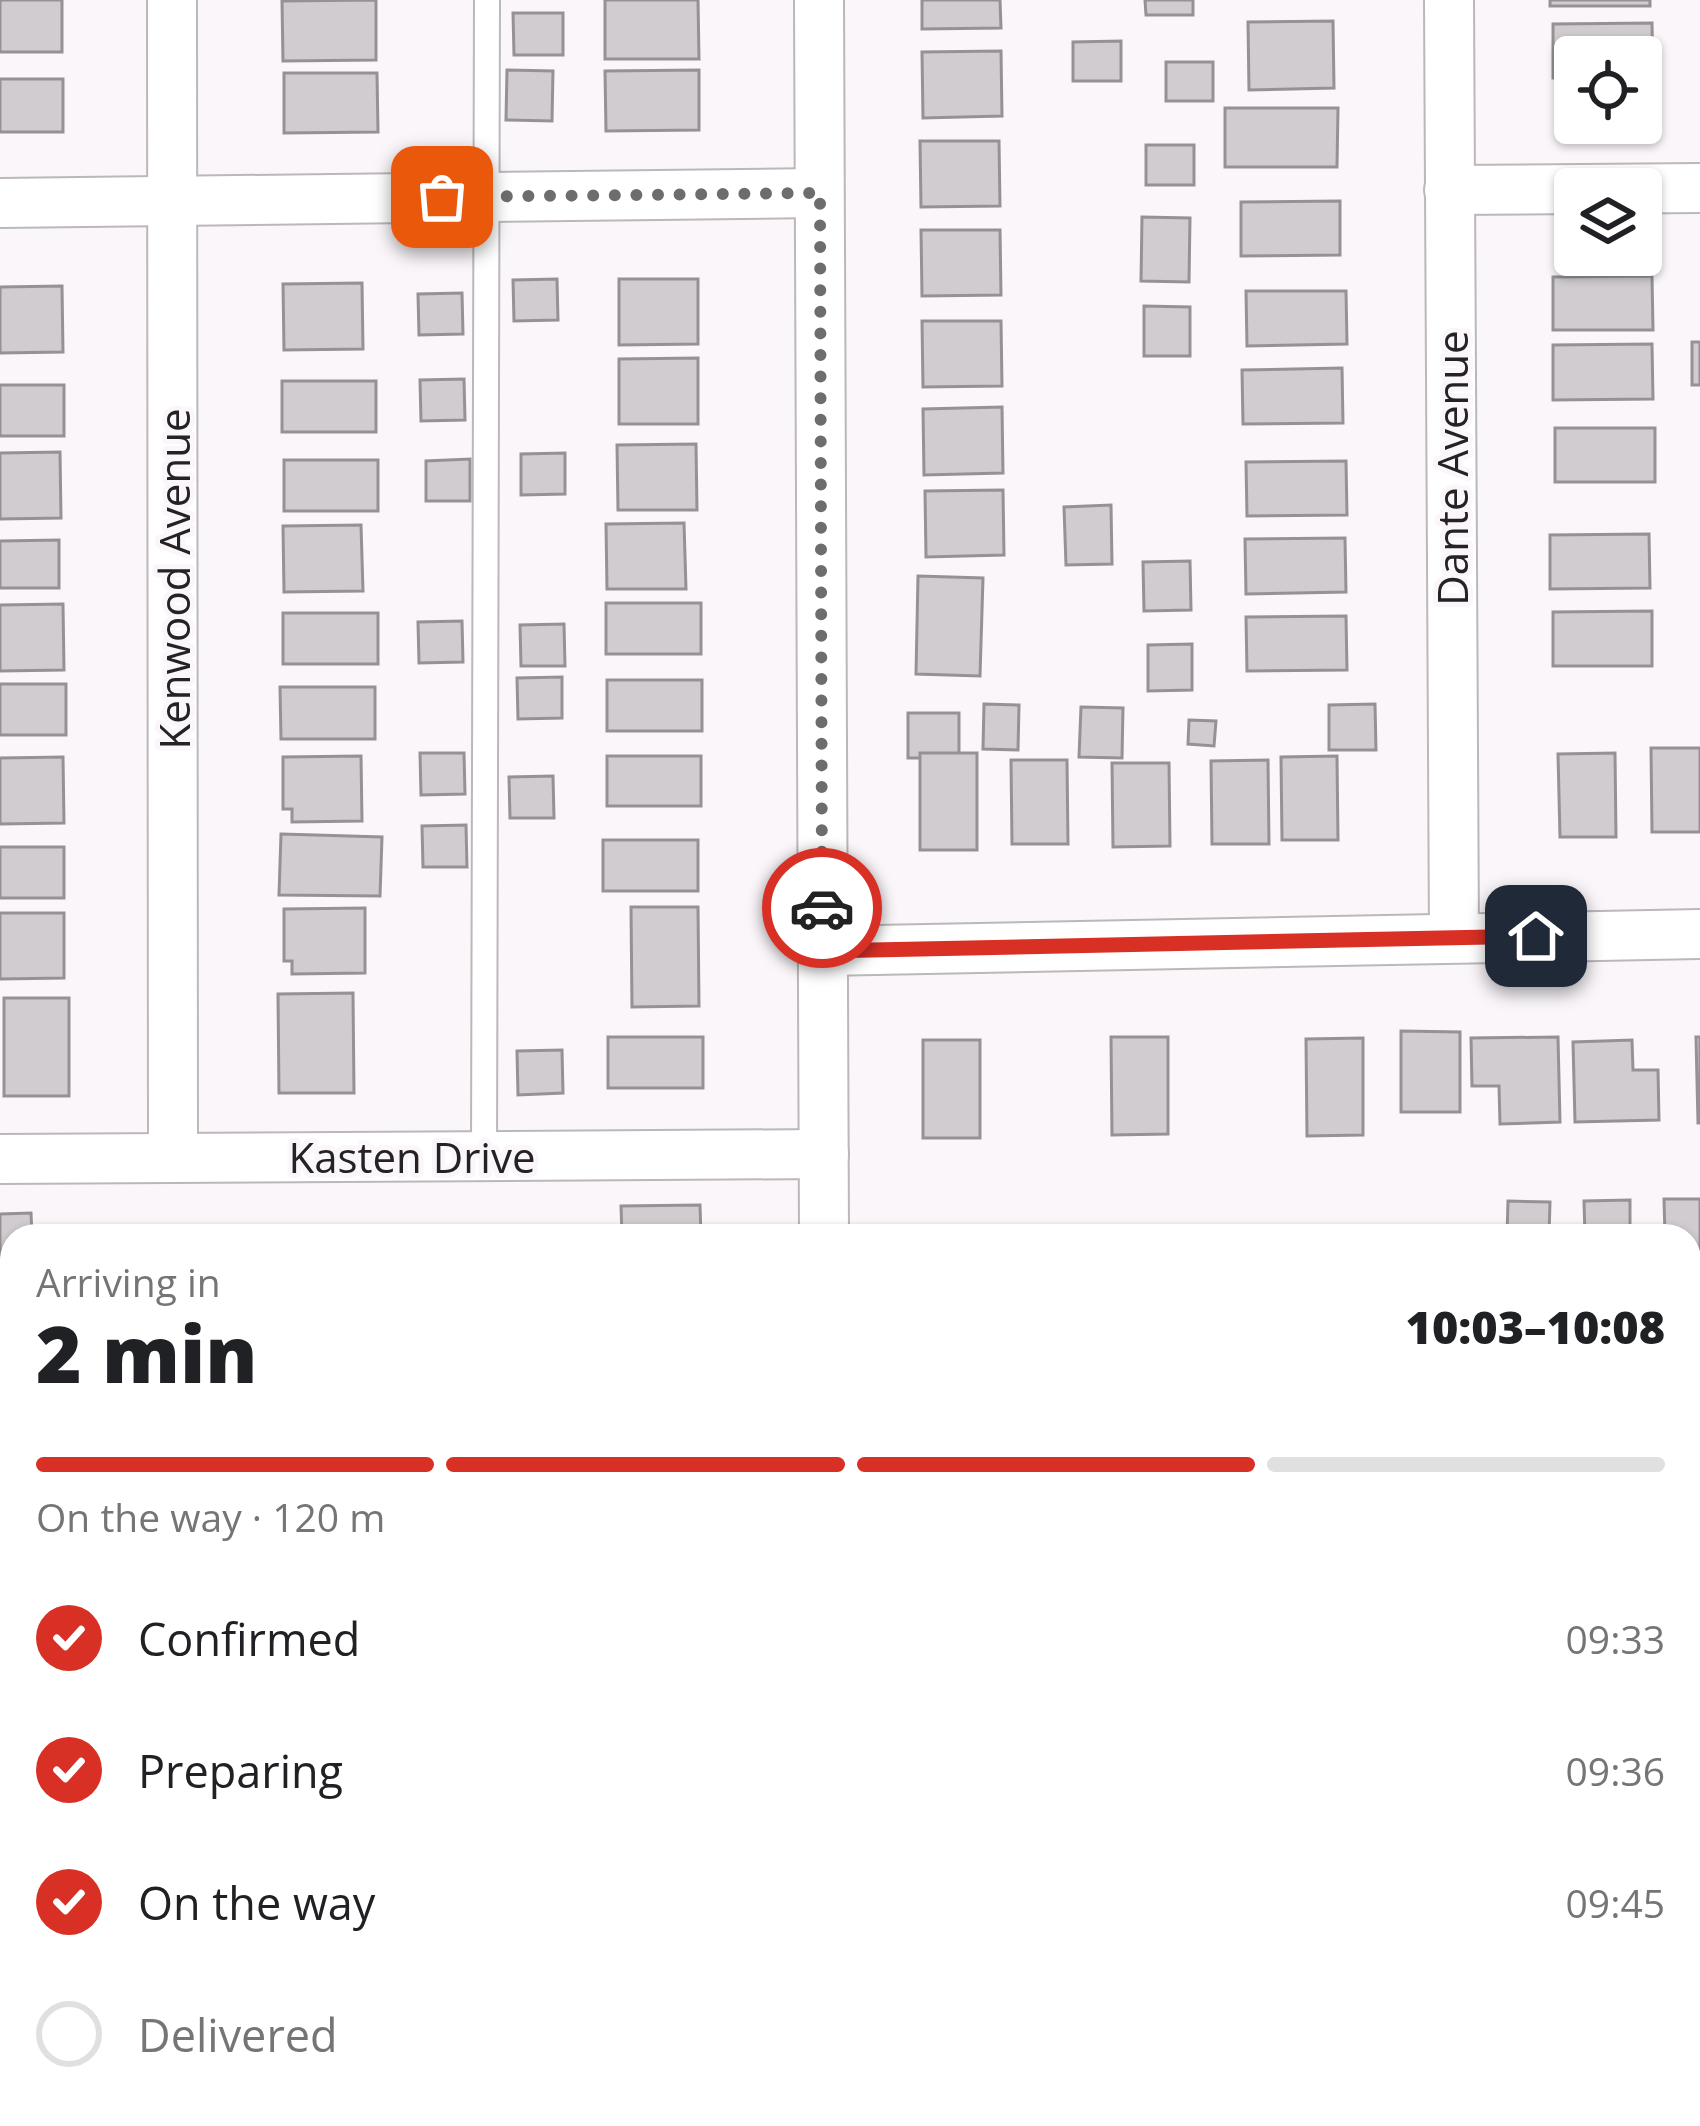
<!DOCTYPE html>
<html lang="en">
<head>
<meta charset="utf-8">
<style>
	body { margin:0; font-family:"Open Sans",sans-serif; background:#f2f2f2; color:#202124; height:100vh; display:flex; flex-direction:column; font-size:45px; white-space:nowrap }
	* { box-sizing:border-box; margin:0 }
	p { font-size:39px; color:#757577 }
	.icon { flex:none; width:66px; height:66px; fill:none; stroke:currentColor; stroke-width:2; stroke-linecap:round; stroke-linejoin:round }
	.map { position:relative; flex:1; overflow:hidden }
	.sheet { position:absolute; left:0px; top:1224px; width:1701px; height:903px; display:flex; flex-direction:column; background:#fff; border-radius:36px 36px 0 0; box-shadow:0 3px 9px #0004 }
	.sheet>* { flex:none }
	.controls { position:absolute; left:1554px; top:36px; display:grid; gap:24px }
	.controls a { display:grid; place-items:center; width:108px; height:108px; border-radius:12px; background:#fff; box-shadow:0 3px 9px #0004; font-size:60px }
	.pin { position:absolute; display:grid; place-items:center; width:102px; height:102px; color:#fff; margin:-51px; border-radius:24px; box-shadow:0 6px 18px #0006 }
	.courier { position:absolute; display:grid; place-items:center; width:120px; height:120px; margin:-60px; border:9px solid #d93025; border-radius:50%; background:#fff; color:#222; box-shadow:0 3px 15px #0007 }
	.head em { font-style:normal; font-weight:800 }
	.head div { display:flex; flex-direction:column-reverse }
	.head { display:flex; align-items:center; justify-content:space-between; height:204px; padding:0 36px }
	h1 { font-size:78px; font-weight:800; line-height:90px }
	.bar { display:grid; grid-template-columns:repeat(4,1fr); gap:18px 12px; align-content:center; height:144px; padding:0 36px }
	.bar i { height:15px; border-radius:9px; background:#e0e0e0 }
	.bar .on { background:#d93025 }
	.bar p { grid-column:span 4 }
	ol { padding:0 36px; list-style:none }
	li { display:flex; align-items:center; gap:36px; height:132px }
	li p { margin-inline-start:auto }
	li .icon { padding:12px; border-radius:50%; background:#d93025; color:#fff; stroke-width:4 }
	li:last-child { color:#757577 }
	li i { width:66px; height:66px; border:6px solid #e0e0e0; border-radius:50% }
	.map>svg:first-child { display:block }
</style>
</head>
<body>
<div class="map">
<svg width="1700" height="2126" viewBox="0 0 1700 2126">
	<rect width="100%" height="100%" fill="#faf6fa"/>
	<g fill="#d0ccd0" stroke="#969195" stroke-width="3">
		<rect x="0" y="0" width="62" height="52"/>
		<path d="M 376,0 L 376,60 L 283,61 L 282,1 Z"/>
		<path d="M 605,0 L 698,0 L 699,59 L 605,59 Z"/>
		<path d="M 922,0 L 1000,0 L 1001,28 L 922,29 Z"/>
		<path d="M 1145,0 L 1193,0 L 1193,15 L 1146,15 Z"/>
		<rect x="1550" y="0" width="100" height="6"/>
		<path d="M 513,13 L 563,13 L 563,55 L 514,55 Z"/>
		<path d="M 1333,21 L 1334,88 L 1249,90 L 1248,22 Z"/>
		<path d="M 1652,23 L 1653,78 L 1641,78 L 1641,57 L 1575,57 L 1575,78 L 1553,78 L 1553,24 Z"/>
		<path d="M 1121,41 L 1121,81 L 1073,81 L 1073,42 Z"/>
		<path d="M 1001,51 L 1002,116 L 923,118 L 922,52 Z"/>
		<rect x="1166" y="62" width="47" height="39"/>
		<path d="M 507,70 L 553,71 L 552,121 L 506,120 Z"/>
		<path d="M 699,70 L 699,130 L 606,131 L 605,71 Z"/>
		<path d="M 284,73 L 377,73 L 378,132 L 284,133 Z"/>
		<rect x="0" y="79" width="63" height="53"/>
		<path d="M 1225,108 L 1338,108 L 1337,167 L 1225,167 Z"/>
		<path d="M 920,141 L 999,141 L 1000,206 L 921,207 Z"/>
		<rect x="1146" y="145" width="48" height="40"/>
		<path d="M 1340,201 L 1340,255 L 1241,256 L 1241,202 Z"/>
		<path d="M 1142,217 L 1190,218 L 1189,282 L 1141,281 Z"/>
		<path d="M 921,230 L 1000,230 L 1001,295 L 922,296 Z"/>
		<path d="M 1652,276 L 1653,330 L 1553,330 L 1553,277 Z"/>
		<path d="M 557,279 L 558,320 L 514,321 L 513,280 Z"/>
		<path d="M 619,279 L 698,279 L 698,344 L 619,345 Z"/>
		<path d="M 362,283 L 363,349 L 284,350 L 283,284 Z"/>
		<path d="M 62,286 L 63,352 L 0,353 L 0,287 Z"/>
		<path d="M 1246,291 L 1346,291 L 1347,344 L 1247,346 Z"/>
		<path d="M 462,293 L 463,334 L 419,335 L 418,294 Z"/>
		<path d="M 1144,306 L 1190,307 L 1190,356 L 1144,356 Z"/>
		<path d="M 922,321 L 1001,321 L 1002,386 L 923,387 Z"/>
		<rect x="1692" y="342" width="8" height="43"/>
		<path d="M 1652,344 L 1653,399 L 1553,400 L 1553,345 Z"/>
		<path d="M 698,358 L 698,424 L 619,424 L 619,359 Z"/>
		<path d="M 1342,368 L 1343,423 L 1243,424 L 1242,370 Z"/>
		<path d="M 464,379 L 465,420 L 421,421 L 420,380 Z"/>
		<rect x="282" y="381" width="94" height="51"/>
		<rect x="0" y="385" width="64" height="51"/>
		<path d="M 1002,407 L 1003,473 L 924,475 L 923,409 Z"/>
		<rect x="1555" y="428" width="100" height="54"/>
		<path d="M 696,444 L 697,510 L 618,510 L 617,445 Z"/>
		<path d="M 60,452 L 61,518 L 0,519 L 0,453 Z"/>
		<path d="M 565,453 L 565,494 L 521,495 L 521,454 Z"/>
		<path d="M 470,459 L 470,501 L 426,501 L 426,461 Z"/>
		<rect x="284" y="460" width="94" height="51"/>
		<path d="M 1346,461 L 1347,515 L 1247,516 L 1246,462 Z"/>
		<path d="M 1003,490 L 1004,555 L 926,557 L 925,491 Z"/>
		<path d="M 1111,505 L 1112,564 L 1066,565 L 1064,507 Z"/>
		<path d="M 684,523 L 686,589 L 607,589 L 606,524 Z"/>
		<path d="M 361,525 L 363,591 L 284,592 L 283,526 Z"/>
		<path d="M 1649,534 L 1650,588 L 1550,589 L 1550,535 Z"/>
		<path d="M 1345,538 L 1346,592 L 1246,594 L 1245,539 Z"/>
		<path d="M 59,540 L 59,588 L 0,588 L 0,541 Z"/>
		<path d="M 1190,561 L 1191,610 L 1144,611 L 1143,562 Z"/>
		<path d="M 918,576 L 983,578 L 980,676 L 916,674 Z"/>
		<rect x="606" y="603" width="95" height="51"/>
		<path d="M 63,604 L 64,670 L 0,671 L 0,605 Z"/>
		<path d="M 1652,611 L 1652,666 L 1553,666 L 1553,612 Z"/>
		<rect x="283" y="613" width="95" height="51"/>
		<path d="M 1346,616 L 1347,670 L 1247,671 L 1246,617 Z"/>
		<path d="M 462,621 L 463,662 L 419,663 L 418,622 Z"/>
		<path d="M 564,624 L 565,666 L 521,666 L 520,625 Z"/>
		<path d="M 1192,644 L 1192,690 L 1148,691 L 1148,645 Z"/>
		<path d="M 562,677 L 562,718 L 518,719 L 517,678 Z"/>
		<rect x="607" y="680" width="95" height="51"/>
		<rect x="0" y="684" width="66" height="51"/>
		<path d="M 280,687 L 375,687 L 375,739 L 281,739 Z"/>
		<path d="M 984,704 L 1019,705 L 1018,750 L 983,749 Z"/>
		<path d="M 1375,704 L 1376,750 L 1329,750 L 1329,705 Z"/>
		<path d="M 1081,707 L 1123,708 L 1122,758 L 1079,757 Z"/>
		<rect x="908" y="713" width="51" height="45"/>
		<path d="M 1189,720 L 1216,721 L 1214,746 L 1188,744 Z"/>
		<path d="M 1651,748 L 1700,748 L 1700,832 L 1652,832 Z"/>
		<path d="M 420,753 L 464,753 L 465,794 L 421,795 Z"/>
		<rect x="920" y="753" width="57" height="97"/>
		<path d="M 1615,753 L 1616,837 L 1560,837 L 1558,754 Z"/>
		<path d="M 361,756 L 362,821 L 292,822 L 292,809 L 283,809 L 283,757 Z"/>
		<rect x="607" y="756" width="94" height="50"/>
		<path d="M 1337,756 L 1338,840 L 1282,840 L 1281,757 Z"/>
		<path d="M 63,757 L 64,823 L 0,824 L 0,758 Z"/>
		<path d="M 1011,760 L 1067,760 L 1068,844 L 1012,844 Z"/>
		<path d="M 1268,760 L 1269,844 L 1212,844 L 1211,761 Z"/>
		<path d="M 1112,763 L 1169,763 L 1170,846 L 1113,847 Z"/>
		<path d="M 553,776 L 554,818 L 510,818 L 509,777 Z"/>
		<path d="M 466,825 L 467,867 L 423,867 L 422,826 Z"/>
		<path d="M 281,834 L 382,837 L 380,896 L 279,895 Z"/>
		<rect x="603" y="840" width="95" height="51"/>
		<rect x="0" y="847" width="64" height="51"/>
		<path d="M 631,907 L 698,907 L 699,1006 L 632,1007 Z"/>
		<path d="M 365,908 L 365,973 L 292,974 L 292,961 L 284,961 L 284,909 Z"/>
		<path d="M 0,913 L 64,913 L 64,978 L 0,979 Z"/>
		<path d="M 353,993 L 354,1093 L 279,1093 L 278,994 Z"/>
		<rect x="4" y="998" width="65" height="98"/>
		<path d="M 1401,1031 L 1460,1032 L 1460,1112 L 1401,1112 Z"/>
		<rect x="608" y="1037" width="95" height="51"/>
		<path d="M 1111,1037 L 1168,1037 L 1168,1134 L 1112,1135 Z"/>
		<path d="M 1558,1037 L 1560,1122 L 1500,1124 L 1499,1086 L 1472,1086 L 1471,1038 Z"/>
		<path d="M 1696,1037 L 1700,1037 L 1700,1123 L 1698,1123 Z"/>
		<path d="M 1363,1038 L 1363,1135 L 1307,1136 L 1306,1039 Z"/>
		<rect x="923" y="1040" width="57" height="98"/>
		<path d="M 1632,1040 L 1633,1070 L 1658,1070 L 1659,1120 L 1575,1122 L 1573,1042 Z"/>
		<path d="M 562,1050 L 563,1093 L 518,1095 L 517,1051 Z"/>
		<path d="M 1664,1199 L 1700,1199 L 1700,1253 L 1689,1254 L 1689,1236 L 1665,1236 Z"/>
		<path d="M 1630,1200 L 1630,1236 L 1585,1236 L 1584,1201 Z"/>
		<path d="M 1508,1201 L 1550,1202 L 1549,1236 L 1507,1236 Z"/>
		<path d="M 700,1205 L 701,1236 L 622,1236 L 621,1206 Z"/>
		<path d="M 31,1213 L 32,1236 L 12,1236 L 12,1255 L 0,1255 L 0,1214 Z"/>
		<rect x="1689" y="1280" width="11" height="97"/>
		<path d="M 2,1330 L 12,1330 L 12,1412 L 4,1412 Z"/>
		<rect x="0" y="1593" width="12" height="49"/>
		<rect x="1694" y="1645" width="6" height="37"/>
		<rect x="0" y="1666" width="12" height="49"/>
		<path d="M 12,1745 L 12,1795 L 0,1795 L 0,1746 Z"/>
		<path d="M 12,1820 L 12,1870 L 0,1870 L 0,1821 Z"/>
		<rect x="0" y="1899" width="12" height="50"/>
		<rect x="0" y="1977" width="12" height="49"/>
		<rect x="0" y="2051" width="12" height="49"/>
		<path d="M 1109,2115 L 1109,2126 L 1065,2126 L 1065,2116 Z"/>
		<rect x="1562" y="2115" width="85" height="11"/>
		<path d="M 1347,2116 L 1347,2126 L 1263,2126 L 1263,2117 Z"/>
		<path d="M 1007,2123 L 1008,2126 L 923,2126 L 923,2124 Z"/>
	</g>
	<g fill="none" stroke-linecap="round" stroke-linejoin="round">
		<defs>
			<g id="service">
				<path d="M 484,1156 L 487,0"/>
				<path d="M 493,2115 L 493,2126"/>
				<path d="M 1130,2115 L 1130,2126"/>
			</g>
			<g id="minor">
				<path d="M 172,0 L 173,1158"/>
				<path d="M 819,0 L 824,1236"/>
				<path d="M 1449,0 L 1454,937"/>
				<path d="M 1449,190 L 1700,188"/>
				<path d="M 0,203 L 819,193"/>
				<path d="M 823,951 L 1700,934"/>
				<path d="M 0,1159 L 824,1154"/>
				<path d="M 1689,1492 L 1700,1492"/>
				<path d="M 0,1509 L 12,1509"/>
				<path d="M 1457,2115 L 1457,2126"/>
				<path d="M 182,2126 L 182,2115"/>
				<path d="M 823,2126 L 823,2115"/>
			</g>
		</defs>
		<use href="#service" stroke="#bcb7bb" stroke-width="28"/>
		<use href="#minor" stroke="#bcb7bb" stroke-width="52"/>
		<use href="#service" stroke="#fff" stroke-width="24"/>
		<use href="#minor" stroke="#fff" stroke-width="48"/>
	</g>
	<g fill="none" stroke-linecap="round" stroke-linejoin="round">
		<path stroke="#6f6c6f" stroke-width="12" stroke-dasharray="0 21.6" d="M 442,197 L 820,193 L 822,908"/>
		<path stroke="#d93025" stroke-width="15" d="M 822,908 L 823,951 L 1536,936"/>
	</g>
	<g text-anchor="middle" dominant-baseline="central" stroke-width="10" stroke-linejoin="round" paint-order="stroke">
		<g font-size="42" fill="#242224" stroke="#faf6fa">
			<text transform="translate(1451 468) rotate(-90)">Dante Avenue</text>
			<text transform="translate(173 579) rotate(-90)">Kenwood Avenue</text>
			<text x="412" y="1156">Kasten Drive</text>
		</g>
	</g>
</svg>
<div class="controls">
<a><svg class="icon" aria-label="locate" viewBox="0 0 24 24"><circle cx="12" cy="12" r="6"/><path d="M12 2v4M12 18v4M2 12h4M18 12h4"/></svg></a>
<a><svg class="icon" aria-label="layers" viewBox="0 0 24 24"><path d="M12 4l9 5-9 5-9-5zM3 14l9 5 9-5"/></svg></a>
</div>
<div class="pin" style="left:442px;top:197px;background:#ea580c"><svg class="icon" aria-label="bag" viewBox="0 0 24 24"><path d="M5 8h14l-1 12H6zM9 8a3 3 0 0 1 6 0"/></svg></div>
<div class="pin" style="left:1536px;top:936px;background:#1f2937"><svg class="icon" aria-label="home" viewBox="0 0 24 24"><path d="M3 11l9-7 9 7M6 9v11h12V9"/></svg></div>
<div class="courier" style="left:822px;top:908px"><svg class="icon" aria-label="car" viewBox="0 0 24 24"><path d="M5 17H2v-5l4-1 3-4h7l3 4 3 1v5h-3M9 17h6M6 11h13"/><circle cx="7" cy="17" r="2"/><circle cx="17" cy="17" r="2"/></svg></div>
<section class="sheet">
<div class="head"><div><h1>2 min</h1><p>Arriving in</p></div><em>10:03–10:08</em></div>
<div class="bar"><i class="on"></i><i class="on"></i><i class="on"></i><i></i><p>On the way · 120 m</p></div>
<ol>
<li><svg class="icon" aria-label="check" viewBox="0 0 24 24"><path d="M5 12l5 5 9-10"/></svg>Confirmed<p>09:33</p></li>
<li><svg class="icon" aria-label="check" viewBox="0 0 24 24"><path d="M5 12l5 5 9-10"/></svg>Preparing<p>09:36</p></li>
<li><svg class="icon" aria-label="check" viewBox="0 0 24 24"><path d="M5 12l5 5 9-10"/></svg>On the way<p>09:45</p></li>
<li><i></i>Delivered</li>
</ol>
</section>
</div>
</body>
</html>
